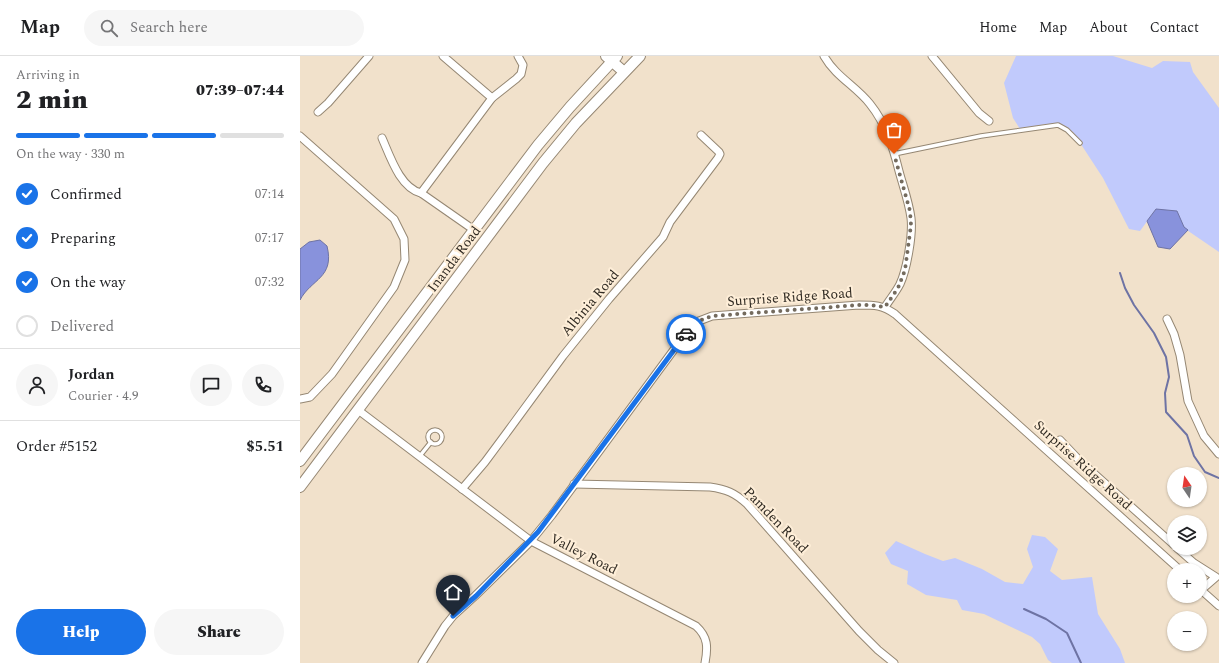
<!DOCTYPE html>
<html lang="en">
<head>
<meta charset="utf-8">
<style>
	body { margin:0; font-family:Spectral,serif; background:#f6f6f6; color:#202124; height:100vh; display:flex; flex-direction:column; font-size:15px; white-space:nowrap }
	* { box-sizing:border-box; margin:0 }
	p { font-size:13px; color:#757577 }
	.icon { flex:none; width:22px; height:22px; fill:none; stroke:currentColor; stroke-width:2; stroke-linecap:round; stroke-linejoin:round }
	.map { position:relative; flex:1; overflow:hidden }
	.panel { display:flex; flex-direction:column; background:#fff; width:300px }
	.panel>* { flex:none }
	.needle { width:26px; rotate:347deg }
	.buttons { position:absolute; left:867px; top:411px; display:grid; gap:8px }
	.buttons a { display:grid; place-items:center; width:40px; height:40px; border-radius:50%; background:#fff; box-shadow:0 1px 3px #0004; font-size:20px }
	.pin { position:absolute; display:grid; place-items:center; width:34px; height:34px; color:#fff; margin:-41px -17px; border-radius:50% 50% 50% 0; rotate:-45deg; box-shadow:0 0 4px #0007 }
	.pin .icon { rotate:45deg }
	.courier { position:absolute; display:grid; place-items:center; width:40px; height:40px; margin:-20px; border:3px solid #1a73e8; border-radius:50%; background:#fff; color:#222; box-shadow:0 1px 5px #0007 }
	.overview em { font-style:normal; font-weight:800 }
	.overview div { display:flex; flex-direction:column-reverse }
	.overview { display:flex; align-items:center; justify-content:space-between; height:68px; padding:0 16px }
	h1 { font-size:26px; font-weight:800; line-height:30px }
	.bar { display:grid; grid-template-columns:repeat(4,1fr); gap:6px 4px; align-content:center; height:48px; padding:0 16px }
	.bar i { height:5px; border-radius:3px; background:#e0e0e0 }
	.bar .on { background:#1a73e8 }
	.bar p { grid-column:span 4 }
	.line { display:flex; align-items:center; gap:10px; padding:0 16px; border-top:1px solid #e0e0e0 }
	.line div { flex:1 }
	.round { display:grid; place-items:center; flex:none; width:42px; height:42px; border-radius:21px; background:#f6f6f6 }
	ol { padding:0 16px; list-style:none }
	li { display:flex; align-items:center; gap:12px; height:44px }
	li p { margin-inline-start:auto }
	li .icon { padding:4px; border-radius:50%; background:#1a73e8; color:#fff; stroke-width:4 }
	li:last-child { color:#757577 }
	li i { width:22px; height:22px; border:2px solid #e0e0e0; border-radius:50% }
	.cta { display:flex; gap:8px; margin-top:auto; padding:8px 16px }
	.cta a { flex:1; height:46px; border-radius:24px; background:#1a73e8; color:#fff; font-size:16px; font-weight:800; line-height:46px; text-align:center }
	.cta a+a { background:#f6f6f6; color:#202124 }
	header { display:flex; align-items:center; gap:24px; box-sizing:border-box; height:56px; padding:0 20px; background:#fff; border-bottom:1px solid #e0e0e0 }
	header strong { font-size:19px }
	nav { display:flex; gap:22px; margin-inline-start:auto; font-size:14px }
	.search { width:280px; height:36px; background:#f6f6f6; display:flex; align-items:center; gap:10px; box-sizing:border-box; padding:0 14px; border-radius:22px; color:#757577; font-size:15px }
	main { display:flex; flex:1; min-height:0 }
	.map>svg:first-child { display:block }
</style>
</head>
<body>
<header>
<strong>Map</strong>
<div class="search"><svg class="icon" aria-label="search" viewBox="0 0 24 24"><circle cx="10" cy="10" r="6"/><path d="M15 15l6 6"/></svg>Search here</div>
<nav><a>Home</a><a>Map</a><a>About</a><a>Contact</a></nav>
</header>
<main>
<section class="panel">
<div class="overview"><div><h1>2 min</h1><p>Arriving in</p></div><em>07:39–07:44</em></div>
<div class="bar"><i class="on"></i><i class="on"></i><i class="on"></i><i></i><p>On the way · 330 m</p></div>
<ol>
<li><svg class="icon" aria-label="check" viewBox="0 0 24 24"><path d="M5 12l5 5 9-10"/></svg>Confirmed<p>07:14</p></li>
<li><svg class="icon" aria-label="check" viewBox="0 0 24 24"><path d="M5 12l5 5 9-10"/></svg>Preparing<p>07:17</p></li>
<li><svg class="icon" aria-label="check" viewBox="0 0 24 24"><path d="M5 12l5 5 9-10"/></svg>On the way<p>07:32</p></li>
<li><i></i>Delivered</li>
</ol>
<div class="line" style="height:72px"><a class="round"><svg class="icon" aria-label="person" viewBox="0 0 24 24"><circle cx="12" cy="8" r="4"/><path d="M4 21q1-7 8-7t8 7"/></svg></a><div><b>Jordan</b><p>Courier · 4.9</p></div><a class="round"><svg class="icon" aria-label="chat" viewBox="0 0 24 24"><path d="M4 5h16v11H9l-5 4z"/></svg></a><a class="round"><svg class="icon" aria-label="phone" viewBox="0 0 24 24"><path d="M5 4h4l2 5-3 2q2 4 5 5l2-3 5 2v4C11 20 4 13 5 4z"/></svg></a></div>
<div class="line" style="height:52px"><div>Order #5152</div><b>$5.51</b></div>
<div class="cta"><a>Help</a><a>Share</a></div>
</section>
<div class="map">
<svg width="919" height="607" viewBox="0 0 919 607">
	<rect width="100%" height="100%" fill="#f1e1cb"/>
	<g fill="#c1cafc">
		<path d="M 716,0 L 813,0 L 852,12 L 863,5 L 890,6 L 893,16 L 919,52 L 919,196 L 856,153 L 840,175 L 829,173 L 803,122 L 773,76 L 746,68 L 720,73 L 713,62 L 704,27 Z"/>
		<path d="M 732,479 L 745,481 L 758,493 L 750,515 L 762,524 L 792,521 L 798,558 L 820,593 L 825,607 L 752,607 L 748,604 L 740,588 L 732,581 L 684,558 L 662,554 L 657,544 L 626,539 L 607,528 L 608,515 L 591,508 L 585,497 L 596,485 L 625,498 L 643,505 L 655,502 L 682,513 L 705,526 L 723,528 L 733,511 L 727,493 Z"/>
	</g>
	<g fill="#8892dc" stroke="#6e73a4">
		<path d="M 856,153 L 877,155 L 884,171 L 888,174 L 870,193 L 858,191 L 847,165 Z"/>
		<path d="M 20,184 L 27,190 C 35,222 11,223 0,244 L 0,193 L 9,186 Z"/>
	</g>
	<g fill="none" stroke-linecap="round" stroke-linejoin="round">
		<g stroke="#6e73a4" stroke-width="2">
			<path d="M 820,217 L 825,232 L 834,249 L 854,277 L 866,301 L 869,321 L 865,337 L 866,356 L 887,379 L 894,400 L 905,416 L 919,422"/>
			<path d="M 724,553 L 746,563 L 767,577 L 781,607"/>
		</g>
		<defs>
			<g id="lane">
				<path d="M 594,98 L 681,80 L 758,69 L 767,74 L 780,87"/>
				<circle cx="135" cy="381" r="7"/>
				<path d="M 119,401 L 131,386"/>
			</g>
			<g id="street">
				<path d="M 143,0 L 192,42"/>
				<path d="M 524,0 C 536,21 556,30 570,48 C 586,68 593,91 599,115 C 603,130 609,146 611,162 C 613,178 607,213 600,228 C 596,236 590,243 585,251"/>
				<path d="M 632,0 L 679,57 L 689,65"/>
				<path d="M 18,56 L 28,47 L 69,0"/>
				<path d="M 0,80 L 94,163 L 104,183 L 105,204 L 94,231 L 32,318 L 10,341 L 0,343"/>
				<path d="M 82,82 C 90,100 100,132 121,137 L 174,174"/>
				<path d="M 121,137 L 192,42 L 216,23 L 221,18 L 223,9 L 218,0"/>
				<path d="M 867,263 L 874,278 L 880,299 L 888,345 L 904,380 L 919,398"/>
				<path d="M 58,354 L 231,485 L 396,570 C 408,581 408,591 405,607"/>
				<path d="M 760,384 L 780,405 L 874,489"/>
				<path d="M 274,428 L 410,431 C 426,433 435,437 447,448 L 559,575 L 578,594 L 594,607"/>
				<path d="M 162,433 L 185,406 L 208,375 L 263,300 L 309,243 L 363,181 L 370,166 L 418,102 L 420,98 L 419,96 L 401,79"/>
				<path d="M 877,492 L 894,507 L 916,521 L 901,534"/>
				<path d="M 900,533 L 919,550"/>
				<path d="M 122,607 L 145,570 L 153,560 L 175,540 L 231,485 L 252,459 L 384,280 L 399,265 L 412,260 L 559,249 C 575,249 582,249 595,258 L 880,514"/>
			</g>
			<g id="secondary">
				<path d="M 306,0 L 324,16"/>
				<path d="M 0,405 L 238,89 L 270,51 L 317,0"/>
				<path d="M 0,431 L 243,107 L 276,67 L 340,0"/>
			</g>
		</defs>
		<use href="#lane" stroke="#958773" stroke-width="5.5"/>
		<use href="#street" stroke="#958773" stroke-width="9"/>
		<use href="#secondary" stroke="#958773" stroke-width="12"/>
		<use href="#lane" stroke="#fff" stroke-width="3.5"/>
		<use href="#street" stroke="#fff" stroke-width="7"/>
		<use href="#secondary" stroke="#fff" stroke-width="10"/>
	</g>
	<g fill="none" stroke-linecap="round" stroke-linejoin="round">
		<path stroke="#746b5e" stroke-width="4" stroke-dasharray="0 7.2" d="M 386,278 L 399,265 L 412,260 L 559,249 L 571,249 L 585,251 L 598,232 L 605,214 L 611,169 L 610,155 L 594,98"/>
		<path stroke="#1a73e8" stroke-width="5" d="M 153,560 L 176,540 L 238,476 L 386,278"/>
	</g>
	<g text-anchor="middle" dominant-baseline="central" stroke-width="4" stroke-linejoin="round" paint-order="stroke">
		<g font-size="14" fill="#312b23" stroke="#feeed8">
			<text transform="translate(154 203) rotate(-53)">Inanda Road</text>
			<text transform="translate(490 241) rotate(-4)">Surprise Ridge Road</text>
			<text transform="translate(290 247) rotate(-50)">Albinia Road</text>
			<text transform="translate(783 409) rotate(42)">Surprise Ridge Road</text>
			<text transform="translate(476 464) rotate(46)">Pamden Road</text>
			<text transform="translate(284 498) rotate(27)">Valley Road</text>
		</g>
	</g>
</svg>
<div class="buttons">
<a><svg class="needle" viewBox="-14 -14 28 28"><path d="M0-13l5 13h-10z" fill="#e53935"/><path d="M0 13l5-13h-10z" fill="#757577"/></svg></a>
<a><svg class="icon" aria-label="layers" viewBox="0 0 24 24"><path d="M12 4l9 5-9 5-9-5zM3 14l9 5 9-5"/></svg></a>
<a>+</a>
<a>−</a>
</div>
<div class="pin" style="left:594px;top:98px;background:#ea580c"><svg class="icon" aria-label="bag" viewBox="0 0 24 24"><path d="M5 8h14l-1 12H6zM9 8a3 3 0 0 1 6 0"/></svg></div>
<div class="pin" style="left:153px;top:560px;background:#1f2937"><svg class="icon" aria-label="home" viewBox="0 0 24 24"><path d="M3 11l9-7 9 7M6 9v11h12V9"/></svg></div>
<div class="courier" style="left:386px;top:278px"><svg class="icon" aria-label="car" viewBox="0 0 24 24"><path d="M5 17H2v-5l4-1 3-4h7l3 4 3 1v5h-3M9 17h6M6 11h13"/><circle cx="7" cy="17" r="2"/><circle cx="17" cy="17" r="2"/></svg></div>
</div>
</main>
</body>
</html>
